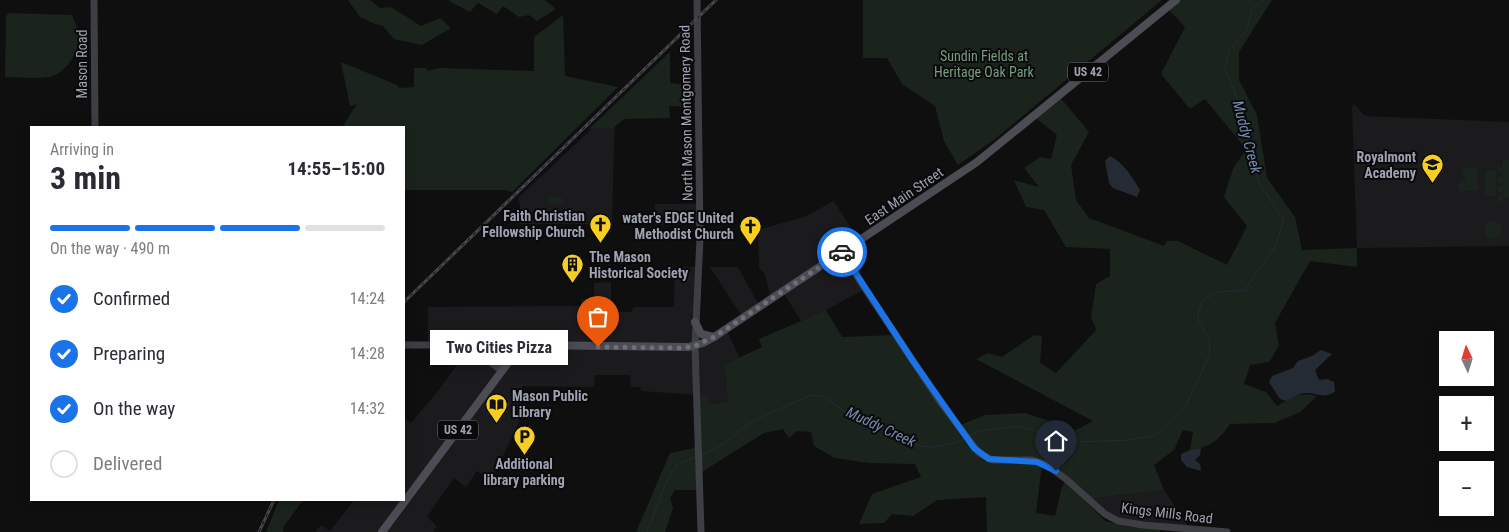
<!DOCTYPE html>
<html lang="en">
<head>
<meta charset="utf-8">
<style>
	body { margin:0; font-family:"Roboto Condensed",sans-serif; background:#f7f7f7; color:#2b2b33; height:100vh; display:flex; flex-direction:column; font-size:19px; white-space:nowrap }
	* { box-sizing:border-box; margin:0 }
	p { font-size:16px; color:#7c7c81 }
	.icon { flex:none; width:28px; height:28px; fill:none; stroke:currentColor; stroke-width:2; stroke-linecap:round; stroke-linejoin:round }
	.map { position:relative; flex:1; overflow:hidden }
	.sheet { position:absolute; left:30px; top:126px; width:375px; height:375px; display:flex; flex-direction:column; background:#fff; border-radius:0px; box-shadow:0 2px 12px #0003 }
	.sheet>* { flex:none }
	.needle { width:32px; rotate:356deg }
	.tools { position:absolute; left:1439px; top:331px; display:grid; gap:10px }
	.tools a { display:grid; place-items:center; width:55px; height:55px; border-radius:0px; background:#fff; box-shadow:0 2px 12px #0003; font-size:25px }
	.pin { position:absolute; display:grid; place-items:center; width:42px; height:42px; color:#fff; margin:-51px -21px; border-radius:50% 50% 50% 0; rotate:-45deg; box-shadow:0 0 5px #0007 }
	.pin .icon { rotate:45deg }
	.courier { position:absolute; display:grid; place-items:center; width:50px; height:50px; margin:-25px; border:4px solid #1a73e8; border-radius:50%; background:#fff; color:#222; box-shadow:0 1px 6px #0007 }
	.bubble { position:absolute; height:35px; border-radius:0px; background:#fff; box-shadow:0 2px 12px #0003; font-size:16px; font-weight:700; line-height:35px; text-align:center }
	.headline em { font-style:normal; font-weight:700 }
	.headline div { display:flex; flex-direction:column-reverse }
	.headline { display:flex; align-items:center; justify-content:space-between; height:85px; padding:0 20px }
	h1 { font-size:32px; font-weight:700; line-height:38px }
	.bar { display:grid; grid-template-columns:repeat(4,1fr); gap:8px 5px; align-content:center; height:60px; padding:0 20px }
	.bar i { height:6px; border-radius:4px; background:#e1e1e2 }
	.bar .on { background:#1a73e8 }
	.bar p { grid-column:span 4 }
	ol { padding:0 20px; list-style:none }
	li { display:flex; align-items:center; gap:15px; height:55px }
	li p { margin-inline-start:auto }
	li .icon { padding:5px; border-radius:50%; background:#1a73e8; color:#fff; stroke-width:4 }
	li:last-child { color:#7c7c81 }
	li i { width:28px; height:28px; border:2px solid #e1e1e2; border-radius:50% }
	.map>svg:first-child { display:block }
</style>
</head>
<body>
<div class="map">
<svg width="1509" height="532" viewBox="0 0 1509 532">
	<rect width="100%" height="100%" fill="#0f0f10"/>
	<g fill="#1b1b1d">
		<path d="M 1354,104 L 1365,116 L 1509,122 L 1509,246 L 1357,248 L 1352,107 Z"/>
		<path d="M 615,107 L 612,224 L 520,224 L 520,205 L 518,198 Z"/>
		<path d="M 834,201 L 859,241 L 843,252 L 865,289 L 826,310 L 801,321 L 783,292 L 771,299 L 765,275 L 759,268 L 758,230 L 804,217 Z"/>
		<path d="M 655,204 L 700,204 L 700,224 L 654,225 Z"/>
		<path d="M 675,267 L 698,267 L 695,346 L 726,329 L 740,358 L 724,365 L 728,401 L 697,405 L 696,395 L 641,391 L 640,387 L 631,387 L 630,375 L 595,375 L 594,387 L 522,386 L 520,420 L 491,481 L 477,471 L 466,487 L 454,478 L 427,517 L 437,526 L 433,532 L 315,532 L 321,525 L 330,531 L 354,500 L 404,500 L 404,418 L 411,423 L 438,391 L 463,356 L 463,346 L 428,345 L 428,307 L 581,306 L 581,299 L 594,299 L 594,283 L 611,282 L 611,312 L 632,312 L 633,307 L 674,307 Z"/>
		<path d="M 710,267 L 738,267 L 760,307 L 743,318 Z"/>
		<path d="M 1164,490 L 1189,528 L 1118,521 L 1088,499 Z"/>
	</g>
	<g fill="#1b231d">
		<path d="M 348,0 L 370,0 L 380,8 L 391,7 L 421,26 L 440,18 L 451,28 L 422,45 L 394,39 L 383,26 L 375,24 L 360,17 Z"/>
		<path d="M 450,0 L 545,0 L 556,9 L 537,21 L 529,15 L 519,17 L 503,6 L 497,14 L 478,3 L 470,12 L 449,1 Z"/>
		<path d="M 863,0 L 1162,0 L 995,139 L 958,165 L 944,141 L 935,106 L 902,84 L 887,58 L 863,58 Z"/>
		<path d="M 1176,0 L 1272,0 L 1239,52 L 1239,80 L 1257,115 L 1267,178 L 1295,217 L 1302,250 L 1357,248 L 1357,267 L 1310,261 L 1275,323 L 1279,346 L 1269,362 L 1250,365 L 1244,384 L 1266,392 L 1277,406 C 1294,397 1297,391 1317,396 L 1300,412 L 1275,423 L 1230,424 C 1218,441 1211,447 1190,450 L 1193,432 L 1183,430 L 1174,450 L 1154,465 L 1164,490 L 1088,499 L 1066,479 L 1045,464 L 1042,464 L 1036,513 L 1055,516 L 1062,487 L 1065,481 L 1105,521 L 1129,527 L 1160,529 L 1160,532 L 987,532 L 986,497 L 937,500 L 913,516 L 892,514 L 884,523 L 859,524 L 872,494 L 921,477 L 915,464 L 869,463 L 835,458 L 814,446 L 811,432 L 797,431 L 789,438 L 783,429 L 764,433 L 700,473 L 701,490 L 675,490 L 670,498 L 673,508 L 665,532 L 636,532 L 670,453 L 699,447 L 696,395 L 708,395 L 709,404 L 728,401 L 724,365 L 762,347 L 759,339 L 826,310 L 842,337 L 895,335 L 958,426 L 985,415 L 1025,413 L 1076,430 L 1093,421 L 976,359 L 988,353 L 1002,357 L 1034,335 L 1042,336 L 1040,363 L 1056,373 L 1096,330 L 1091,317 L 1096,284 L 1110,276 L 1110,249 L 1066,247 L 1044,210 L 1026,207 L 1014,180 L 1039,187 L 1024,168 L 1040,157 L 1051,159 L 1057,135 L 1033,116 L 1059,96 L 1089,132 L 1071,165 L 1076,200 L 1089,218 L 1164,246 L 1167,241 L 1178,241 L 1227,265 L 1247,226 L 1224,197 L 1233,169 L 1246,149 L 1205,99 L 1190,109 L 1161,74 L 1185,27 L 1167,8 Z"/>
		<path d="M 9,13 L 72,15 C 75,22 79,30 79,37 C 78,54 66,74 48,77 C 34,79 19,77 5,77 L 6,16 Z"/>
		<path d="M 563,15 L 565,76 L 618,87 L 512,192 L 505,190 L 404,190 L 404,128 L 342,127 L 357,104 L 350,106 L 341,62 L 397,85 L 399,88 L 414,87 L 414,68 L 426,68 L 428,71 L 439,68 L 534,71 L 534,37 Z"/>
		<path d="M 670,52 L 670,83 L 688,85 L 687,107 L 669,106 L 670,118 L 624,119 L 613,128 L 589,129 Z"/>
		<path d="M 1503,160 L 1509,160 L 1509,198 L 1504,198 L 1503,201 L 1498,201 L 1498,195 L 1503,195 L 1503,192 L 1498,192 L 1498,186 L 1503,186 L 1503,183 L 1498,183 L 1498,177 L 1503,177 L 1503,173 L 1498,173 L 1498,167 L 1503,167 Z"/>
		<path d="M 1463,168 L 1478,168 L 1478,190 L 1459,191 L 1459,181 L 1465,181 L 1465,176 L 1463,172 Z"/>
		<path d="M 1496,171 L 1496,196 L 1485,196 L 1485,171 Z"/>
		<path d="M 548,198 L 562,198 L 562,200 L 565,203 L 548,204 Z"/>
		<circle cx="1493" cy="230" r="9"/>
		<path d="M 279,500 L 303,500 L 284,526 L 283,532 L 266,532 Z"/>
	</g>
	<g fill="#252b34">
		<path d="M 1110,156 C 1124,163 1132,177 1140,190 L 1137,197 L 1113,188 L 1109,183 L 1105,161 Z"/>
		<path d="M 1321,350 L 1332,354 L 1315,370 L 1319,380 L 1327,379 L 1334,382 L 1335,392 C 1322,399 1318,393 1306,393 C 1299,393 1292,398 1286,401 L 1280,399 L 1269,382 L 1272,376 L 1293,368 L 1298,361 L 1312,356 Z"/>
		<path d="M 1201,448 L 1200,455 L 1195,460 L 1200,464 L 1201,471 L 1187,467 L 1181,460 L 1181,454 L 1190,450 Z"/>
	</g>
	<g fill="none" stroke-linecap="round" stroke-linejoin="round">
		<g stroke="#252b34" stroke-width="1">
			<path d="M 969,436 L 979,431 L 1018,426 L 1076,442 L 1129,440 L 1156,435 L 1187,404 L 1210,353 L 1209,340 L 1198,319 L 1199,309 L 1203,300 L 1218,292 L 1245,290 L 1257,271 L 1274,249 L 1284,220 L 1259,183 L 1250,153 L 1245,117 L 1225,69 L 1229,50 L 1247,30 L 1252,9 L 1263,0"/>
			<path d="M 702,455 L 725,443 L 752,421 L 811,395 L 825,397 L 845,412 L 895,431 L 920,446 L 934,447 L 955,443 L 965,438"/>
			<path d="M 647,532 L 667,480 L 678,464 L 696,457"/>
		</g>
		<g stroke="#3e3e45" stroke-width="7">
			<path d="M 94,0 L 95,128"/>
			<path d="M 697,0 L 700,238 L 695,346 L 701,532"/>
			<path d="M 842,252 L 860,281 L 941,403 L 979,453 L 992,460 L 1032,460 L 1045,464 L 1066,479 L 1105,514 L 1118,521 L 1143,525 L 1227,532"/>
			<path d="M 404,345 L 467,345 L 472,347 L 502,371"/>
		</g>
		<g stroke="#4c4c54" stroke-width="8">
			<path d="M 695,322 L 701,334 L 714,337"/>
			<path d="M 382,532 L 519,348 L 526,345 L 689,347 L 703,343 L 714,337 L 977,162 L 1176,0"/>
		</g>
		<defs>
			<g id="rail">
				<path d="M 404,302 L 716,0"/>
				<path d="M 259,532 L 274,500"/>
			</g>
		</defs>
		<use href="#rail" stroke="#47474e" stroke-width="3"/>
		<use href="#rail" stroke="#0a0a0b" stroke-width="1" stroke-dasharray="4" stroke-linecap="butt"/>
	</g>
	<g fill="none" stroke-linecap="round" stroke-linejoin="round">
		<path stroke="#6d6f79" stroke-width="5" stroke-dasharray="0 9" d="M 598,347 L 682,348 L 695,346 L 714,337 L 842,252"/>
		<path stroke="#1a73e8" stroke-width="6" d="M 842,252 L 913,361 L 974,448 L 989,459 L 1037,462 L 1056,471"/>
	</g>
	<defs>
		<symbol id="school-pin" viewBox="-11 -11 22 30"><path d="M0 17L-7.5 6A9.5 9.5 0 1 1 7.5 6Z" fill="#f8cf20" stroke="#0a0a0b"/><path d="M0-5L7-2L0 1L-7-2ZM-4 1L0 2.5L4 1V4Q0 6-4 4Z" fill="#111"/></symbol>
		<symbol id="church-pin" viewBox="-11 -11 22 30"><path d="M0 17L-7.5 6A9.5 9.5 0 1 1 7.5 6Z" fill="#f8cf20" stroke="#0a0a0b"/><path d="M-1.2-6h2.4v3.5h3.3v2.4h-3.3V6h-2.4V-.1h-3.3v-2.4h3.3Z" fill="#111"/></symbol>
		<symbol id="building-pin" viewBox="-11 -11 22 30"><path d="M0 17L-7.5 6A9.5 9.5 0 1 1 7.5 6Z" fill="#f8cf20" stroke="#0a0a0b"/><path d="M-4-6H4V6H1V3H-1V6H-4ZM-2.5-4.3h1.7v1.8h-1.7ZM.8-4.3h1.7v1.8H.8ZM-2.5-1h1.7V.8h-1.7ZM.8-1h1.7V.8H.8Z" fill="#111"/></symbol>
		<symbol id="library-pin" viewBox="-11 -11 22 30"><path d="M0 17L-7.5 6A9.5 9.5 0 1 1 7.5 6Z" fill="#f8cf20" stroke="#0a0a0b"/><path d="M-6-4Q-3-5.5-.7-3.5V5Q-3 3-6 4ZM6-4Q3-5.5 .7-3.5V5Q3 3 6 4Z" fill="#111"/></symbol>
		<symbol id="parking-pin" viewBox="-11 -11 22 30"><path d="M0 17L-7.5 6A9.5 9.5 0 1 1 7.5 6Z" fill="#f8cf20" stroke="#0a0a0b"/><path d="M-3.5-5.5H1a3.5 3.5 0 0 1 0 7H-1V5.5H-3.5ZM-1-3.4V-.6H.8a1.4 1.4 0 0 0 0-2.8Z" fill="#111"/></symbol>
	</defs>
	<g fill-rule="evenodd">
		<use href="#school-pin" x="1420" y="152" width="25" height="34"/>
		<use href="#church-pin" x="588" y="212" width="25" height="34"/>
		<use href="#church-pin" x="738" y="214" width="25" height="34"/>
		<use href="#building-pin" x="560" y="252" width="25" height="34"/>
		<use href="#library-pin" x="484" y="392" width="25" height="34"/>
		<use href="#parking-pin" x="512" y="424" width="25" height="34"/>
	</g>
	<g text-anchor="middle" dominant-baseline="central" stroke-width="4" stroke-linejoin="round" paint-order="stroke">
		<g fill="#0a0a0b" stroke="#727480" stroke-width="1">
			<rect x="1068" y="62.5" width="40" height="19" rx="4"/>
			<rect x="438" y="420.5" width="40" height="19" rx="4"/>
		</g>
		<g font-size="12" font-weight="bold" fill="#9fa2b2">
			<text x="1088" y="72">US 42</text>
			<text x="458" y="430">US 42</text>
		</g>
		<g font-size="14" fill="#759e7e" stroke="#0a0a0b">
			<text x="984" y="56">Sundin Fields at<tspan x="984" dy="16">Heritage Oak Park</tspan></text>
		</g>
		<g font-size="14" fill="#9fa2b2" stroke="#0a0a0b">
			<text transform="translate(82 64) rotate(-90)">Mason Road</text>
			<text transform="translate(686 113) rotate(-91)">North Mason Montgomery Road</text>
			<text transform="translate(904 196) rotate(-34)">East Main Street</text>
			<text transform="translate(1167 513) rotate(7)">Kings Mills Road</text>
		</g>
		<g font-size="14" font-weight="bold" fill="#9fa2b2" stroke="#0a0a0b" text-anchor="end">
			<text x="1416" y="157">Royalmont<tspan x="1416" dy="16">Academy</tspan></text>
			<text x="585" y="216">Faith Christian<tspan x="585" dy="16">Fellowship Church</tspan></text>
			<text x="734" y="218">water's EDGE United<tspan x="734" dy="16">Methodist Church</tspan></text>
			<text x="589" y="257" text-anchor="start">The Mason<tspan x="589" dy="16">Historical Society</tspan></text>
			<text x="512" y="396" text-anchor="start">Mason Public<tspan x="512" dy="16">Library</tspan></text>
			<text x="524" y="464" text-anchor="middle">Additional<tspan x="524" dy="16">library parking</tspan></text>
		</g>
		<g font-size="15" font-style="italic" fill="#748baf" stroke="#0a0a0b">
			<text transform="translate(1247 137) rotate(75)">Muddy Creek</text>
			<text transform="translate(881 427) rotate(25)">Muddy Creek</text>
		</g>
	</g>
</svg>
<div class="tools">
<a><svg class="needle" viewBox="-14 -14 28 28"><path d="M0-13l5 13h-10z" fill="#e53935"/><path d="M0 13l5-13h-10z" fill="#7c7c81"/></svg></a>
<a>+</a>
<a>−</a>
</div>
<div class="pin" style="left:598px;top:347px;background:#ea580c"><svg class="icon" aria-label="bag" viewBox="0 0 24 24"><path d="M5 8h14l-1 12H6zM9 8a3 3 0 0 1 6 0"/></svg></div>
<div class="pin" style="left:1056px;top:471px;background:#1f2937"><svg class="icon" aria-label="home" viewBox="0 0 24 24"><path d="M3 11l9-7 9 7M6 9v11h12V9"/></svg></div>
<div class="courier" style="left:842px;top:252px"><svg class="icon" aria-label="car" viewBox="0 0 24 24"><path d="M5 17H2v-5l4-1 3-4h7l3 4 3 1v5h-3M9 17h6M6 11h13"/><circle cx="7" cy="17" r="2"/><circle cx="17" cy="17" r="2"/></svg></div>
<div class="bubble" style="left:430px;top:330px;width:138px">Two Cities Pizza</div>
<section class="sheet">
<div class="headline"><div><h1>3 min</h1><p>Arriving in</p></div><em>14:55–15:00</em></div>
<div class="bar"><i class="on"></i><i class="on"></i><i class="on"></i><i></i><p>On the way · 490 m</p></div>
<ol>
<li><svg class="icon" aria-label="check" viewBox="0 0 24 24"><path d="M5 12l5 5 9-10"/></svg>Confirmed<p>14:24</p></li>
<li><svg class="icon" aria-label="check" viewBox="0 0 24 24"><path d="M5 12l5 5 9-10"/></svg>Preparing<p>14:28</p></li>
<li><svg class="icon" aria-label="check" viewBox="0 0 24 24"><path d="M5 12l5 5 9-10"/></svg>On the way<p>14:32</p></li>
<li><i></i>Delivered</li>
</ol>
</section>
</div>
</body>
</html>
